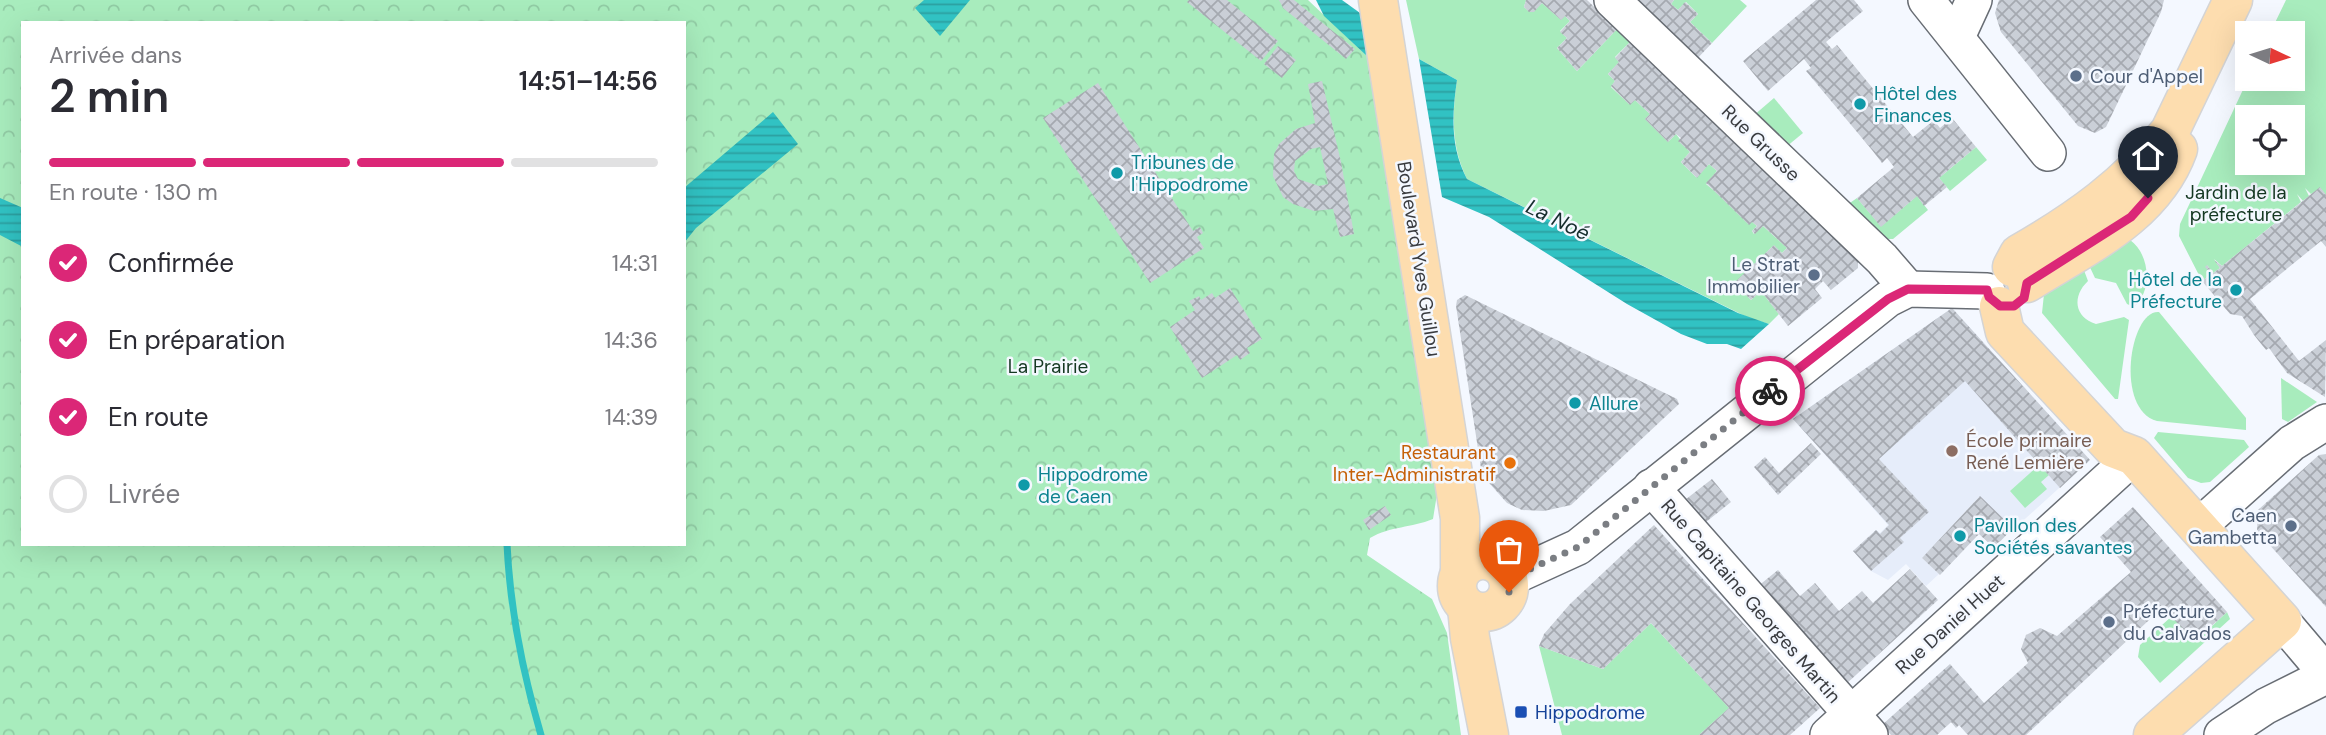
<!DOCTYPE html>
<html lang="fr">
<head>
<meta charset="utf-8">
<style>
	body { margin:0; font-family:"DM Sans",sans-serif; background:#f2f2f3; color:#2b2b33; height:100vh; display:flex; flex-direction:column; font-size:26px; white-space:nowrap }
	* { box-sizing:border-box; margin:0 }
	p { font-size:23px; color:#7c7c81 }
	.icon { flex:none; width:38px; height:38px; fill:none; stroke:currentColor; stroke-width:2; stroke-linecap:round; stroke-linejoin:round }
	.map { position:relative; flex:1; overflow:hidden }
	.drawer { position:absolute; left:21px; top:21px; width:665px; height:525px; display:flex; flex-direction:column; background:#fff; border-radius:0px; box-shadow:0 7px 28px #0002 }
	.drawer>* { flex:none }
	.needle { width:46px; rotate:94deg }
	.fabs { position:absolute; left:2235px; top:21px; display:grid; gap:14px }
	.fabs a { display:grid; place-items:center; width:70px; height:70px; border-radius:0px; background:#fff; box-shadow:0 7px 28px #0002; font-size:35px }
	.pin { position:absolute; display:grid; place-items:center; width:60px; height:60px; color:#fff; margin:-72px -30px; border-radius:50% 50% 50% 0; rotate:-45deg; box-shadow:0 0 7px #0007 }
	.pin .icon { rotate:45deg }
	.courier { position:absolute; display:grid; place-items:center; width:70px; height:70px; margin:-35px; border:5px solid #db2777; border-radius:50%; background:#fff; color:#222; box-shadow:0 2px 9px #0007 }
	.overview em { font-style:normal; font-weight:600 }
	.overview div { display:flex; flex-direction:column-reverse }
	.overview { display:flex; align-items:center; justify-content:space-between; height:119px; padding:0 28px }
	h1 { font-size:46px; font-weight:600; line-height:52px }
	.bar { display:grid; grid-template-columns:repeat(4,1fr); gap:10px 7px; align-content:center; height:84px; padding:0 28px }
	.bar i { height:9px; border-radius:5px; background:#e1e1e2 }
	.bar .selected { background:#db2777 }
	.bar p { grid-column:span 4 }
	ol { padding:0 28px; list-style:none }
	li { display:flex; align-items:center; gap:21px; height:77px }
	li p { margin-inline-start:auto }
	li .icon { padding:7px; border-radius:50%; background:#db2777; color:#fff; stroke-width:4 }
	li:last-child { color:#7c7c81 }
	li i { width:38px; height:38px; border:4px solid #e1e1e2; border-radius:50% }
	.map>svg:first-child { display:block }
</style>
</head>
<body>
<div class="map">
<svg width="2326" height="735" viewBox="0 0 2326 735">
	<defs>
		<pattern id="park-crowns" width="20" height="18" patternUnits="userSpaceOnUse" patternTransform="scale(1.75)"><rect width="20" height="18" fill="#a8ecbd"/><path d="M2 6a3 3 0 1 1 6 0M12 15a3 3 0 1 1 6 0" fill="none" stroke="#91cba4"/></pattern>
		<pattern id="water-rules" width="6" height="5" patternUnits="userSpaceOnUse" patternTransform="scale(1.75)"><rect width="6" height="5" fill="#31c2c3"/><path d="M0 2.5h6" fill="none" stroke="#2b9fa0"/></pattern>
		<pattern id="building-cross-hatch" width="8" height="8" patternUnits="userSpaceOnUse" patternTransform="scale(1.75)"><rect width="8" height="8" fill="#cacfd7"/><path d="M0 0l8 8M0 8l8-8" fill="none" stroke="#a5a9b0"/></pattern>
	</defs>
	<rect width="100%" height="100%" fill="#f4f8ff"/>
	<path fill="#e6edfa" d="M 1952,308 L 2090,460 L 2014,529 L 1979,497 L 1922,558 L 1939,574 L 1926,586 L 1906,564 L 1888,580 L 1871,571 L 1853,551 L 1876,530 L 1880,533 L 1888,525 L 1793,419 Z"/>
	<g fill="#a8ecbd" fill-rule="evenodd">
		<path d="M 1406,0 L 1526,0 L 1524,7 L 1530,12 L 1542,3 L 1561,20 L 1565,16 L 1570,21 L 1560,31 L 1567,38 L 1557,48 L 1577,71 L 1617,29 L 1630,42 L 1615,57 L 1619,62 L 1608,74 L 1615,81 L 1611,87 L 1629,104 L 1635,100 L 1650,114 L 1645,119 L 1668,142 L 1676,134 L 1690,152 L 1681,162 L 1696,177 L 1709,164 L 1717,171 L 1706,184 L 1757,226 L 1752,231 L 1754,234 L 1763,226 L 1787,248 L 1782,253 L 1773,246 L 1735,283 L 1751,300 L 1761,291 L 1779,314 L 1769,324 L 1749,318 L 1467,179 C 1451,147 1452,114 1457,80 L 1419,59 Z"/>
		<path d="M 1674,0 L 1740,0 L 1747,6 L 1712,43 L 1690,22 L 1698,14 L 1686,2 L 1678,10 L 1671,4 Z"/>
		<path d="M 2286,0 L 2326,0 L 2326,195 L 2320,188 L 2311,194 L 2305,188 L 2309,196 L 2303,201 L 2297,194 L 2301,202 L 2222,266 L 2214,259 L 2220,268 L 2213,273 L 2207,265 L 2211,274 L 2202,281 L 2179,236 L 2180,224 L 2248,79 L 2292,79 L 2292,33 L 2270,33 ZM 2247,117 L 2292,117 L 2292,163 L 2247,163 Z"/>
		<path d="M 1774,98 L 1803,133 L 1786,147 L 1753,116 Z"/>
		<path d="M 1976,147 L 1987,160 L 1950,191 L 1939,178 Z"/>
		<path d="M 1917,196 L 1928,210 L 1893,239 L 1882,239 L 1847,205 L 1857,198 L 1881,226 Z"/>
		<path d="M 2130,240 C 2150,254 2153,291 2134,307 L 2127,304 L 2116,283 L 2095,278 L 2087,261 Z"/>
		<path d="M 2082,265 L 2088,281 C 2072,296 2074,317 2096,324 L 2124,317 L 2129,320 L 2118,399 L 2115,399 L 2042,313 L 2044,294 Z"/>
		<path d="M 2159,312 L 2246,418 L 2246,430 L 2157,421 C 2114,409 2130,309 2159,312 Z"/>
		<path d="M 2281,378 L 2317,402 L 2288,422 L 2282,419 Z"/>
		<path d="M 2158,432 L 2244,440 L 2249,447 L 2210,482 L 2201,483 L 2188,478 L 2154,438 Z"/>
		<path d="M 2039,465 L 2049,475 L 2041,482 L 2047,489 L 2025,508 L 2010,491 Z"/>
		<path d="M 2227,612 L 2230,619 L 2160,683 L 2138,657 L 2140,645 L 2172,616 L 2195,642 Z"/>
		<path d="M 1651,623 L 1729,708 L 1699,735 L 1562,735 L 1539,646 L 1603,669 Z"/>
	</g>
	<path fill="url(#park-crowns)" fill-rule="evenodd" d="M 0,0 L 1308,0 L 1369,58 L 1437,494 L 1433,519 C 1411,528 1391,526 1370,538 L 1367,555 L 1432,599 L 1447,633 L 1461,735 L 0,735 ZM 23,23 L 684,23 L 684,544 L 23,544 Z"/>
	<g fill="url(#water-rules)">
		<path d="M 924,0 L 970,0 L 940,36 L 915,8 Z"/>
		<path d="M 1316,0 L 1342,0 L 1360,13 L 1369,58 L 1324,16 Z"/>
		<path d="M 1419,59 L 1457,80 C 1452,114 1450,147 1467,179 L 1738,313 L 1769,324 L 1741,349 L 1727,344 L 1707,344 L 1681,334 L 1627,304 L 1489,217 L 1442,197 Z"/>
		<path d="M 773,112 L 798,144 L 696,228 L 684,243 L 684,188 Z"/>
		<path d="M 0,198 L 23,208 L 23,247 L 0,235 Z"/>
	</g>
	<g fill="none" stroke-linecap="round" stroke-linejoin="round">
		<path stroke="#31c2c3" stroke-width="7" d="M 507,544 C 510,608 523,674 541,735"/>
	</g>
	<g fill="url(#building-cross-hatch)" fill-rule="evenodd">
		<path d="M 1189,0 L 1227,0 L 1278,41 L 1261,61 L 1187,2 Z"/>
		<path d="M 1279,0 L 1294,0 L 1355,49 L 1346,59 L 1283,8 Z"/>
		<path d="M 1526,0 L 1587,0 L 1617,29 L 1577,71 L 1557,48 L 1567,38 L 1560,32 L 1570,21 L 1565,16 L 1561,20 L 1542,3 L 1534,12 L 1529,12 L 1524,7 Z"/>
		<path d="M 1632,0 L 1674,0 L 1671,4 L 1678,10 L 1685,2 L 1698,14 L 1690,22 L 1712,43 L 1695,61 Z"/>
		<path d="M 1816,0 L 1854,0 L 1863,11 L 1826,42 L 1832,49 L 1837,45 L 1913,137 L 1934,120 L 1940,128 L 1952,118 L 1976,147 L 1939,178 L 1947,187 L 1924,206 L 1917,196 L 1881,227 L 1857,198 L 1894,167 L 1887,158 L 1882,163 L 1872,150 L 1806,71 L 1811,68 L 1804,59 L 1768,91 L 1743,61 Z"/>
		<path d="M 1999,0 L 2164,0 L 2161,12 L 2106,127 L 2095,133 L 2078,126 L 2001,32 L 1995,13 Z"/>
		<path d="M 1630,42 L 1858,259 L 1858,268 L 1831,290 L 1823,281 L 1815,289 L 1822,298 L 1788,326 L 1761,291 L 1751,300 L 1734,283 L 1774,245 L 1782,253 L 1787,248 L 1763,226 L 1755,234 L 1752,231 L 1757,226 L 1752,222 L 1749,225 L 1706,183 L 1717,171 L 1709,164 L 1697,178 L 1681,162 L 1690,152 L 1678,141 L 1681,138 L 1676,134 L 1668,142 L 1645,119 L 1650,114 L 1635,100 L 1630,105 L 1611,86 L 1615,81 L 1608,74 L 1619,62 L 1615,58 Z"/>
		<path d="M 1278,46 L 1296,60 L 1282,78 L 1264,64 Z"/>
		<path d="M 1322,81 L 1341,162 L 1354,234 L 1340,237 L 1333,209 L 1314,211 L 1293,204 L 1283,197 L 1273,176 L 1274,154 L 1279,144 L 1296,129 L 1315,123 L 1308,84 ZM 1320,147 L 1328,184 L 1319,186 L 1298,179 L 1294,171 L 1295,161 L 1311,149 Z"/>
		<path d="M 1098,83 L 1193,231 L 1200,227 L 1203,233 L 1197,237 L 1204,248 L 1150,283 L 1043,118 Z"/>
		<path d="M 2320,187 L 2326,195 L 2326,247 L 2321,241 L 2250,299 L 2299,361 L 2326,340 L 2325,397 L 2287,373 L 2269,348 L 2266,350 L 2254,335 L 2242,316 L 2230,314 L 2202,281 L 2211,274 L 2205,267 L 2207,265 L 2213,273 L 2220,268 L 2214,260 L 2222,266 Z"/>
		<path d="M 1230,288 L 1262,339 L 1247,348 L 1250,353 L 1240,360 L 1237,355 L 1202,378 L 1170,327 L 1195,310 L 1189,301 L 1199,296 L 1201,300 L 1212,293 L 1215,298 Z"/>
		<path d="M 1465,295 L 1677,399 L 1679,404 L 1571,505 L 1544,511 L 1522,510 L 1507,503 L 1482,475 L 1456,306 L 1457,300 Z"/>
		<path d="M 1952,308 L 2090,460 L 2060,488 L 1965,381 L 1879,459 L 1929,512 L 1900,538 L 1904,542 L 1871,571 L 1853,551 L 1876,530 L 1880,534 L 1889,525 L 1793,419 Z"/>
		<path d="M 1811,443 L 1821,454 L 1778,495 L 1754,467 L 1765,457 L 1779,473 Z"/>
		<path d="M 2326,454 L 2326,607 L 2257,531 L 2258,510 L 2319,455 Z"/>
		<path d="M 1712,479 L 1731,502 L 1701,526 L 1681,503 Z"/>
		<path d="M 1980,496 L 2013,528 L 1994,548 L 1979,534 L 1940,575 L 1922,558 Z"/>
		<path d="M 1385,506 L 1391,515 L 1369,530 L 1363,520 Z"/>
		<path d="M 2133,507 L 2227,612 L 2194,642 L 2163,607 L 2026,735 L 1968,735 L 1959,725 L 1956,728 L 1951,722 L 1937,735 L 1891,735 L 1882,725 L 1950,664 L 1984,703 L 2028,663 L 2021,649 L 2026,635 L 2040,628 L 2057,636 L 2131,572 L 2100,537 Z"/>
		<path d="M 1654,525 L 1820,708 L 1790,735 L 1699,735 L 1729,708 L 1651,623 L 1603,669 L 1539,646 L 1544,634 L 1570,604 Z"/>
		<path d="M 1910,569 L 1938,600 L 1845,685 L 1757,587 L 1778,570 L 1800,596 L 1815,583 L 1839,611 L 1862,591 L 1873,603 Z"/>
	</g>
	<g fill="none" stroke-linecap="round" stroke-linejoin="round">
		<defs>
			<g id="minor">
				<path d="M 1612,0 L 1882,259 L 1908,289"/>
				<path d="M 1926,0 L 2048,153"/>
				<path d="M 1957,37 L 1974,0"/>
				<path d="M 1651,487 L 1870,735"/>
				<path d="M 2198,527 L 2292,443 L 2326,422"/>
				<path d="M 1508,579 L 1578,547 L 1888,299 L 1908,289 L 1987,291"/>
				<path d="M 2282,621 L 2326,673"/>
				<path d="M 1828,735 L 2134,456"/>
				<path d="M 2222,735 L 2266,706 L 2326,676"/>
			</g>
			<g id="major">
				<path d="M 1378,0 L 1460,518 L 1460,573"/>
				<path d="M 2012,267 L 2019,254 C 2078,220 2128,185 2170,131 L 2233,0"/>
				<path d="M 2027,283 C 2084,247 2154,216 2178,149"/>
				<path d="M 1999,306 L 2005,332 L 2113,448 L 2134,456 L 2282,621 L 2153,735"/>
				<circle cx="1483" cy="586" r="26"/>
				<path d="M 1467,607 L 1470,638 L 1489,735"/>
			</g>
		</defs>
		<use href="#minor" stroke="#686d74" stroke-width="38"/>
		<use href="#major" stroke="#d4d4d5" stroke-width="41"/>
		<use href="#minor" stroke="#fff" stroke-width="35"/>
		<use href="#major" stroke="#fdddaf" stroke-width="38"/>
	</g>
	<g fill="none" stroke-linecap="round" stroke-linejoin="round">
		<path stroke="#7b7e83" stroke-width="7" stroke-dasharray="0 12.6" d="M 1509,592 L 1508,579 L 1578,547 L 1770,391"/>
		<path stroke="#db2777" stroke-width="9" d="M 1770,391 L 1888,299 L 1908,289 L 1987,290 L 1989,297 L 2000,306 L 2014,306 L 2024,298 L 2027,283 L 2131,217 L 2148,198"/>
	</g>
	<g fill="#5c6f8a" stroke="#f4f8ff" stroke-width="2.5">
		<circle cx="2076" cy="76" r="7"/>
		<circle cx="1814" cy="275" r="7"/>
		<circle cx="2291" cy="526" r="7"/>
		<circle cx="2109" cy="622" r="7"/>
	</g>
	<g fill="#0f9aa8" stroke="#f4f8ff" stroke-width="2.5">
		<circle cx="1860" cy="104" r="7"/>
		<circle cx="1117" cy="173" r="7"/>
		<circle cx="2236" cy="290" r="7"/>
		<circle cx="1575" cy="403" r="7"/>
		<circle cx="1024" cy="485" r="7"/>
		<circle cx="1960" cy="536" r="7"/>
	</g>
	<circle fill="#8d6e63" stroke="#f4f8ff" stroke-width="2.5" cx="1952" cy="451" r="7"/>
	<circle fill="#e8710a" stroke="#f4f8ff" stroke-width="2.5" cx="1510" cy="463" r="7"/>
	<rect fill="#1a4fb4" stroke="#f4f8ff" stroke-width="2.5" x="1514" y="705" width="14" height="14" rx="3.5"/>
	<g text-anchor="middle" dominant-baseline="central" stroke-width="5" stroke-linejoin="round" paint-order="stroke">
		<g font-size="19" fill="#4e5e75" stroke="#f4f8ff" text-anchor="start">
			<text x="2090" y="76">Cour d'Appel</text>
			<text x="1800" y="264" text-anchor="end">Le Strat<tspan x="1800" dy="22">Immobilier</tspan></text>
			<text x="2277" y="515" text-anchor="end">Caen<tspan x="2277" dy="22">Gambetta</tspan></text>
			<text x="2123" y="611">Préfecture<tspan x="2123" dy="22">du Calvados</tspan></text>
		</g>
		<g font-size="19" fill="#0d838f" stroke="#f4f8ff" text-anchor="start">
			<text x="1874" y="93">Hôtel des<tspan x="1874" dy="22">Finances</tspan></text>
			<text x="1131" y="162">Tribunes de<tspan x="1131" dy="22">l'Hippodrome</tspan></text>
			<text x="2222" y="279" text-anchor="end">Hôtel de la<tspan x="2222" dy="22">Préfecture</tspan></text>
			<text x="1589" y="403">Allure</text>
			<text x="1038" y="474">Hippodrome<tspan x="1038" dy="22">de Caen</tspan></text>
			<text x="1974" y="525">Pavillon des<tspan x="1974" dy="22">Sociétés savantes</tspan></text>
		</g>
		<g font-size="19" fill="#3a3c40" stroke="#f4f8ff">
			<text transform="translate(1761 143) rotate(44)">Rue Grusse</text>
			<text transform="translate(1419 259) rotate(81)">Boulevard Yves Guillou</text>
			<text transform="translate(1751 601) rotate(49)">Rue Capitaine Georges Martin</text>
			<text transform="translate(1950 624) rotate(-42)">Rue Daniel Huet</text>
		</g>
		<g font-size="19" fill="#143822" stroke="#f4f8ff">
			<text x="2236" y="192">Jardin de la<tspan x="2236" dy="22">préfecture</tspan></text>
			<text x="1048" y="366">La Prairie</text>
		</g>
		<g font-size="19" fill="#785e54" stroke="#f4f8ff" text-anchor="start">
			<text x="1966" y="440">École primaire<tspan x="1966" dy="22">René Lemière</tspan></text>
		</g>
		<g font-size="19" fill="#c56008" stroke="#f4f8ff" text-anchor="end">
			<text x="1496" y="452">Restaurant<tspan x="1496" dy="22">Inter-Administratif</tspan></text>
		</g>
		<g font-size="19" fill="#164399" stroke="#f4f8ff" text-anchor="start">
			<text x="1535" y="712">Hippodrome</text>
		</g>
		<g font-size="21" font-style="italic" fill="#172e2e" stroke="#f4f8ff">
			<text transform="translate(1558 220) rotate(26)">La Noé</text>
		</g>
	</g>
</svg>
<div class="fabs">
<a><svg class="needle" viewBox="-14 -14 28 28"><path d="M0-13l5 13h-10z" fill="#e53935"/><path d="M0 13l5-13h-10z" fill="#7c7c81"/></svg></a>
<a><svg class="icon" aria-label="locate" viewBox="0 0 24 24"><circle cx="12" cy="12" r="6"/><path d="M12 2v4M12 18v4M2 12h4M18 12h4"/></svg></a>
</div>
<div class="pin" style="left:1509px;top:592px;background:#ea580c"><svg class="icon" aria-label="bag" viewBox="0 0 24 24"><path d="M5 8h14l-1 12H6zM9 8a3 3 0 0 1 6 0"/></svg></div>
<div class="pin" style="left:2148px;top:198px;background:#1f2937"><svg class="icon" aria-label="home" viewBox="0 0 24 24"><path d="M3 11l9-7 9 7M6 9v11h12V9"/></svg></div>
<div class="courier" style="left:1770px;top:391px"><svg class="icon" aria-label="bike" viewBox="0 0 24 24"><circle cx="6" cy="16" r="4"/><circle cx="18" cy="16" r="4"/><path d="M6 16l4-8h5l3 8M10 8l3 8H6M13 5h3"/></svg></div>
<section class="drawer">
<div class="overview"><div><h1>2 min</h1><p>Arrivée dans</p></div><em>14:51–14:56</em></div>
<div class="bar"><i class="selected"></i><i class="selected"></i><i class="selected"></i><i></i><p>En route · 130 m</p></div>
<ol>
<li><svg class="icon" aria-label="check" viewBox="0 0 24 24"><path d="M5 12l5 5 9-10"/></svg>Confirmée<p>14:31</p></li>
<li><svg class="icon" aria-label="check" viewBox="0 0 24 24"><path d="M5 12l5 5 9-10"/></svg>En préparation<p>14:36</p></li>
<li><svg class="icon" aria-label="check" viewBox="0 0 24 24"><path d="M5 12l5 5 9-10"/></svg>En route<p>14:39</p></li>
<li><i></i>Livrée</li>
</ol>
</section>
</div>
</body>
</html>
